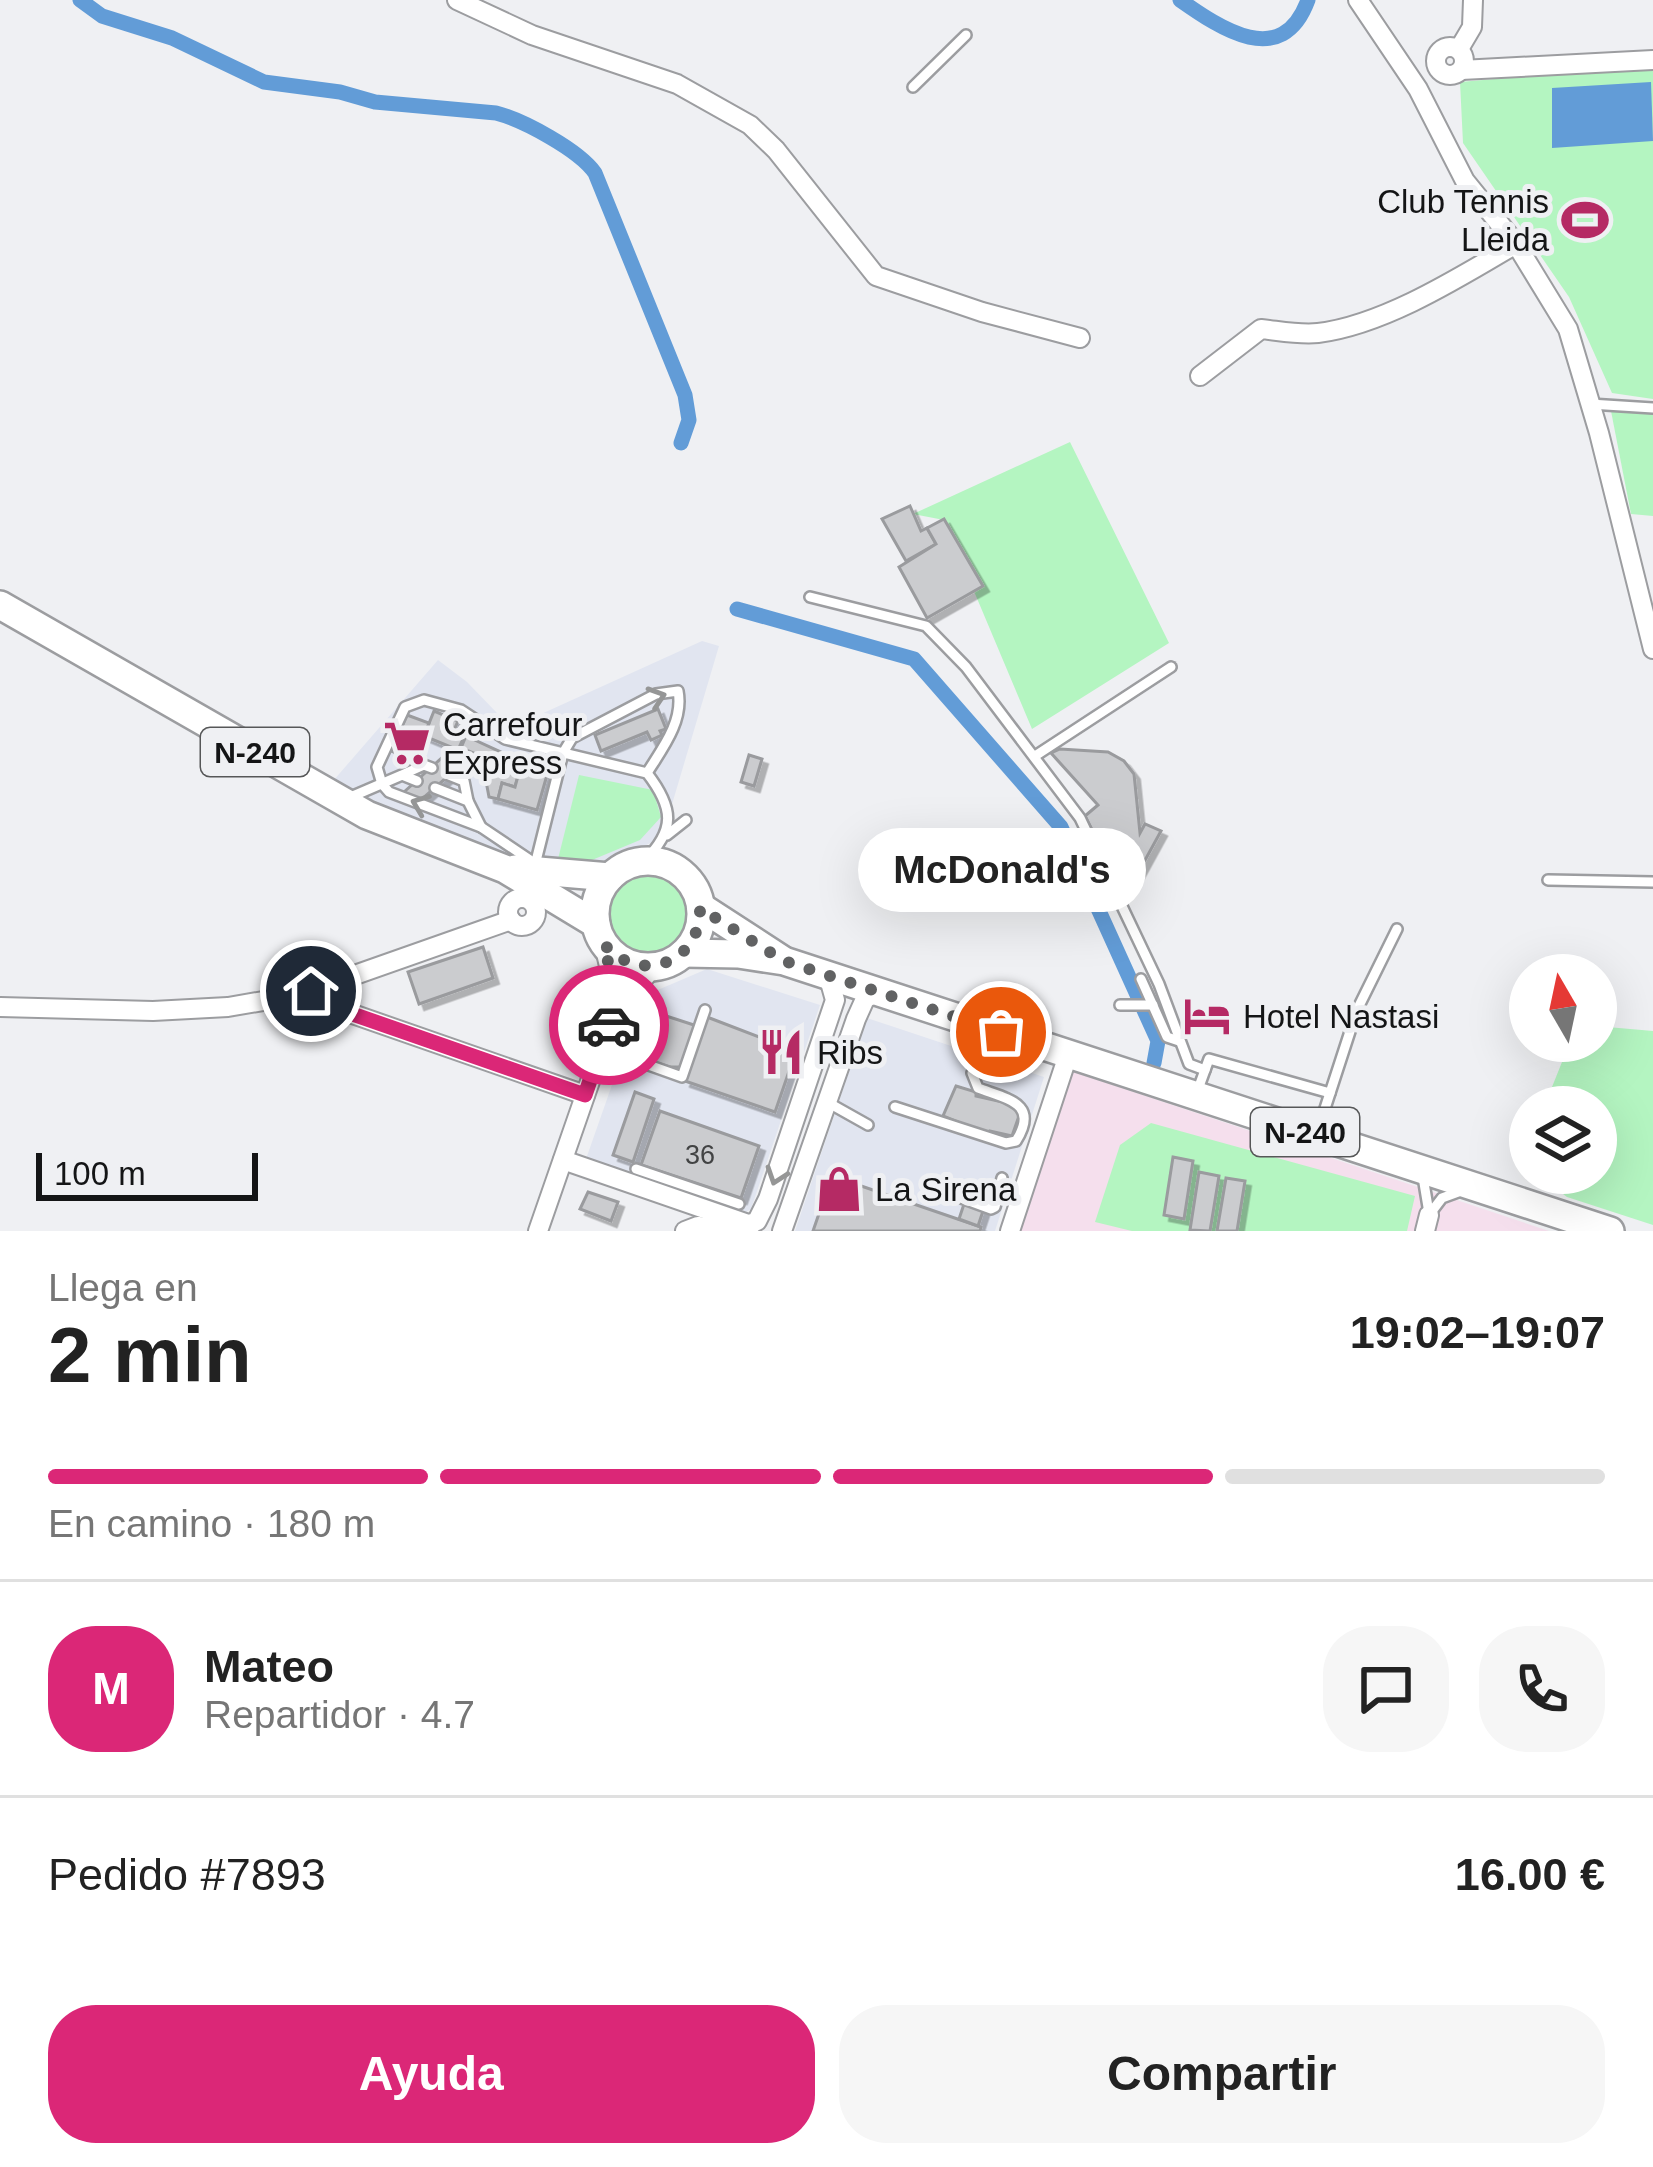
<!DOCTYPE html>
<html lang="es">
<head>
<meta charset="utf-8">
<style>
	body { margin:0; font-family:Arial,sans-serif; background:#f6f6f6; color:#222; height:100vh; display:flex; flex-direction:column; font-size:45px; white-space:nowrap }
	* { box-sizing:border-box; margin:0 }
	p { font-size:39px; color:#767676 }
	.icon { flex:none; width:66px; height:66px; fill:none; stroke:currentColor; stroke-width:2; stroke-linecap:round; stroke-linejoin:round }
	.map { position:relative; height:1231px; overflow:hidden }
	.drawer { display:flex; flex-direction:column; background:#fff; flex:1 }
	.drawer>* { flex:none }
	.needle { width:78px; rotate:351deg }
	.tools { position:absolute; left:1509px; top:954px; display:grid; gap:24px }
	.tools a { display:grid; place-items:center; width:108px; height:108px; border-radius:50%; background:#fff; box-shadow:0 12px 48px #0002; font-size:60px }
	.scale { position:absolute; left:36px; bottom:30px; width:222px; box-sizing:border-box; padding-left:12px; border:6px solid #141516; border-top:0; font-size:33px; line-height:42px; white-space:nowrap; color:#141516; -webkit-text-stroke:9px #eff0f3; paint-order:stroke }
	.pin { position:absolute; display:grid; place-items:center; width:102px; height:102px; color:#fff; margin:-51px; border:6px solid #fff; border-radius:50%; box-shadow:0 3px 12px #0007 }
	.courier { position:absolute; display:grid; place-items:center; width:120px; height:120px; margin:-60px; border:9px solid #db2777; border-radius:50%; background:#fff; color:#222; box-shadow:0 3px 15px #0007 }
	.bubble { position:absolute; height:84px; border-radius:42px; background:#fff; box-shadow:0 12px 48px #0002; font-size:39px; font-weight:700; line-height:84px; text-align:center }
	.summary em { font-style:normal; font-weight:700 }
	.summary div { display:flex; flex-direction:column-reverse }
	.summary { display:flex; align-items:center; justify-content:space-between; height:204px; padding:0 48px }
	h1 { font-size:78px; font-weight:700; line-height:90px }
	.bar { display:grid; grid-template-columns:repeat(4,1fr); gap:18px 12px; align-content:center; height:144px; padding:0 48px }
	.bar i { height:15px; border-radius:9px; background:#e0e0e0 }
	.bar .current { background:#db2777 }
	.bar p { grid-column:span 4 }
	.line { display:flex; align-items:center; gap:30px; padding:0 48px; border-top:3px solid #e0e0e0 }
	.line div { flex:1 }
	.round { display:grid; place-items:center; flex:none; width:126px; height:126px; border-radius:48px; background:#f6f6f6 }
	.cta { display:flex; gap:24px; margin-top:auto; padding:24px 48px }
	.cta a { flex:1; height:138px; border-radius:48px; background:#db2777; color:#fff; font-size:48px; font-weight:700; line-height:138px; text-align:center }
	.cta a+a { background:#f6f6f6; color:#222 }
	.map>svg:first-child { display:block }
</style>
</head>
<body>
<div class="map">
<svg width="1653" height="1231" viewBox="0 0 1653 1231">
	<defs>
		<filter id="shadow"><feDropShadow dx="5.5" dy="5.5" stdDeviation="0" flood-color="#0004"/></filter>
	</defs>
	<rect width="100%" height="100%" fill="#eff0f3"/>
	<g fill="#e1e5f0">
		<path d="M 702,641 L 719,646 L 670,811 L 653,842 L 593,868 L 510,856 L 437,834 L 385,811 L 333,781 L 438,660 L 467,682 L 498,714 L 528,720 Z"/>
		<path d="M 707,969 L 820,1005 L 751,1209 L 746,1212 L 586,1159 L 640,1005 L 653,992 Z"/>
		<path d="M 867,1018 L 1044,1077 L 995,1231 L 795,1231 Z"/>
	</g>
	<path fill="#f5dfed" d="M 1071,1071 L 1549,1231 L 1019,1231 Z"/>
	<g fill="#b4f5c1">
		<path d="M 1653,65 L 1653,399 L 1612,393 L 1569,297 L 1463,143 L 1460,82 Z"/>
		<path d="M 1611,411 L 1653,414 L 1653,516 L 1631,514 Z"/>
		<path d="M 1070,442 L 1169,643 L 1032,729 L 944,520 L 913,514 Z"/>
		<path d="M 579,775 L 653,790 L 661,817 L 640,840 L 592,860 L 558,859 Z"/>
		<circle cx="648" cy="914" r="44"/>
		<path d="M 1596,1026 L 1653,1031 L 1653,1225 L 1567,1197 L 1535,1173 L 1596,1173 L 1596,1107 L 1544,1107 L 1568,1047 L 1573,1041 L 1596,1041 Z"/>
		<path d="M 1151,1123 L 1415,1196 L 1407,1231 L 1132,1231 L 1095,1222 L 1120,1145 Z"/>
	</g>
	<path fill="#629cd7" d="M 1651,82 L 1653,141 L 1552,148 L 1552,88 Z"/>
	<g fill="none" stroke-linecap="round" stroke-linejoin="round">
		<g stroke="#629cd7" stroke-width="15">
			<path d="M 80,0 L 102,16 L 172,38 L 264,82 L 340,92 L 375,102 L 496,113 C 523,120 579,150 595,173 L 685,395 L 689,420 L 681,443"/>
			<path d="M 1180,0 C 1220,28 1282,71 1308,0"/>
			<path d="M 737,609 L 914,659 L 1061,827 L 1158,1041 L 1154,1063"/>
		</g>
	</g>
	<g fill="#cbcccf" stroke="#9a9b9e" stroke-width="3" filter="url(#shadow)">
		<path d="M 910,506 L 921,531 L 927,528 L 936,544 L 906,561 L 882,519 Z"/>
		<path d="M 944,519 L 983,586 L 927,618 L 899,567 L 936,544 L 927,528 Z"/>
		<path d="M 658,709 L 666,729 L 660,731 L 662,735 L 651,740 L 647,732 L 601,751 L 595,735 Z"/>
		<path d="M 434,711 L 458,721 L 454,730 L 465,734 L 458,750 L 424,736 Z"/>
		<path d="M 407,715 L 429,723 L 413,760 L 391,751 Z"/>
		<path d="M 466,736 L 516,759 L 512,774 L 518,776 L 515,787 L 502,783 L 498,799 L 489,797 L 483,765 L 478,762 L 481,756 L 461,748 Z"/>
		<path d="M 1060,749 L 1108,752 L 1124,761 L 1134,774 L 1140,833 L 1145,824 L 1161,831 L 1138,873 L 1119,866 L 1112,869 L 1085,816 L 1098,805 L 1051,753 Z"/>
		<path d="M 446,754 L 463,763 L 421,800 L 404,792 Z"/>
		<path d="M 749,755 L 762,759 L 754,786 L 741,782 Z"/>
		<path d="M 516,759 L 549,768 L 537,810 L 498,799 L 502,783 L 515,787 L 518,776 L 512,774 Z"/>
		<path d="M 483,947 L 493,978 L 419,1004 L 408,972 Z"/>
		<path d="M 651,1011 L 697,1026 L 683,1067 L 670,1067 L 635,1056 Z"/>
		<path d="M 707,1017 L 796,1051 L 775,1112 L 685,1081 Z"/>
		<path d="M 956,1086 L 976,1092 L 976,1096 L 1016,1105 L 1020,1113 L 1012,1136 L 990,1131 L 989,1135 L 943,1116 Z"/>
		<path d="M 635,1092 L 654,1099 L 633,1162 L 613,1155 Z"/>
		<path d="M 660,1111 L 759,1146 L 741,1198 L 641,1165 Z"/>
		<path d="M 1173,1157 L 1193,1161 L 1184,1219 L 1164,1215 Z"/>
		<path d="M 1199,1172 L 1219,1176 L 1210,1231 L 1190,1230 Z"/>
		<path d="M 832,1176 L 981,1227 L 980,1231 L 813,1231 Z"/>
		<path d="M 1226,1178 L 1245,1181 L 1237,1231 L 1217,1231 Z"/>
		<path d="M 588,1192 L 618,1202 L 611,1221 L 580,1209 Z"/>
		<path d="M 967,1195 L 987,1199 L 978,1226 L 959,1219 Z"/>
	</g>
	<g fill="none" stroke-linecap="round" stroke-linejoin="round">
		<defs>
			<g id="lane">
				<path d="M 913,87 L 966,35"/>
				<path d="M 1590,404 L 1653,408"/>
				<path d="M 810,597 L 926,626 L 966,667 L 1080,818 L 1159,984 L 1189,1064 L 1205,1070"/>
				<path d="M 1035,756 L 1171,667"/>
				<path d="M 404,774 L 424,765 L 432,768"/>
				<path d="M 449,775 L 464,781 L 468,801"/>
				<path d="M 435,788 L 468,801 L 481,827"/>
				<path d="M 346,799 L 402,775 L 417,781"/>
				<path d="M 667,835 L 686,820"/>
				<path d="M 530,860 L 481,827 L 389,792 L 382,784 L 377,767 L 405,707 L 424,700 L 461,710 L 505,739 L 647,773 C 674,808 676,830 644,861"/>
				<path d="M 535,865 L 563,753 L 572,738 L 656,694 L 678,691 C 684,721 662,749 647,773"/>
				<path d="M 1548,880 L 1653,882"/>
				<path d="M 1141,979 L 1167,1037 L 1179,1041"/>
				<path d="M 1120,1005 L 1153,1005"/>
				<path d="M 626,1057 L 682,1077 L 705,1010"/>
				<path d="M 1197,1092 L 1209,1059 L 1330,1093"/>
				<path d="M 827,1102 L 868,1125"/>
				<path d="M 895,1107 L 1006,1143 L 1016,1141 C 1040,1103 1007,1099 978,1088 L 972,1073"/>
				<path d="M 1318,1130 L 1357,1010 L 1397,929"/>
				<path d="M 636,1169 L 739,1204"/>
				<path d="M 1423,1177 L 1429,1213"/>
				<path d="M 950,1194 L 991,1209 L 995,1207 L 1002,1178"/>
				<path d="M 1429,1215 L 1442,1198 L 1461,1191"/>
			</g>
			<g id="street">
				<path d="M 457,0 L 532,35 L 677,84 L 750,125 L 776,150 L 876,276 L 982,312 L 1080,338"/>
				<path d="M 1358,0 L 1418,89 L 1465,181 L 1516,244 L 1568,329 L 1599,433 L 1653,649"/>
				<circle cx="1450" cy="61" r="14"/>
				<path d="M 1459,49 L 1472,27 L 1473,0"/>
				<path d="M 1461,70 L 1653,60"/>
				<path d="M 1200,376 L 1261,329 C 1280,331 1299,335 1318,333 C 1384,325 1460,277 1516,244"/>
				<circle cx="522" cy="912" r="14"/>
				<path d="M 298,995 L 585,1095"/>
				<path d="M 0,1007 L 153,1011 L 228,1007 L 298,995 L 511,920"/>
				<path d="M 613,1017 L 653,967"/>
				<path d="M 563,1160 L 751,1225"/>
				<path d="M 538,1231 L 611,1021 L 613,984 L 604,944"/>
				<path d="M 685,1231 L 698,1226 L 728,1231"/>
				<path d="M 734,1231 L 757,1221 L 768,1199 L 835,1000 L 828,975"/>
				<path d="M 782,1231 L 856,1019 L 865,999 L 877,992"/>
				<path d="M 1010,1231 L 1068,1055"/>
				<path d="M 1425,1231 L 1429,1215"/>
			</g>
			<g id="primary">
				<path d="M 0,605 L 367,815 L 505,869 L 596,924"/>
				<circle cx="648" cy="914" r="53"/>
				<path d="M 515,869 L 610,877"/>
				<path d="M 701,907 L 781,959"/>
				<path d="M 684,953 L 738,954 L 784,961 L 1610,1231"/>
			</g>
		</defs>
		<use href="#lane" stroke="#9c9da0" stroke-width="14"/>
		<use href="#street" stroke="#9c9da0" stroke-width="22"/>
		<use href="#primary" stroke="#9c9da0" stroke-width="32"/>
		<use href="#lane" stroke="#fff" stroke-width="9"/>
		<use href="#street" stroke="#fff" stroke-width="18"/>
		<use href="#primary" stroke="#fff" stroke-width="27"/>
	</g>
	<defs><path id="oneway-chevron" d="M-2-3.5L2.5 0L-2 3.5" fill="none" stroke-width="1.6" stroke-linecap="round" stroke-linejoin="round" transform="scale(3)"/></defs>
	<g stroke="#959696">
		<use href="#oneway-chevron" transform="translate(657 697) rotate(-18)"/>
		<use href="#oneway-chevron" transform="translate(420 804) rotate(-159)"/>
		<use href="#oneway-chevron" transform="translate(776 1176) rotate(109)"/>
	</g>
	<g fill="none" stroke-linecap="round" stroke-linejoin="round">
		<path stroke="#616263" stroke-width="12" stroke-dasharray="0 21.6" d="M 609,1025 L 613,984 L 604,944 C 640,986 701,963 700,908 L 784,961 L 1001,1032"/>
		<path stroke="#db2777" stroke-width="15" d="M 311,991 L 298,995 L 585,1095 L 609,1025"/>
	</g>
	<defs>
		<symbol id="stadium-bare" viewBox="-9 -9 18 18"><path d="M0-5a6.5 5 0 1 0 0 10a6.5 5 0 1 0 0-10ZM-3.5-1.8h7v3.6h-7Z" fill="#b52a64" stroke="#eff0f3" stroke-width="2.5" paint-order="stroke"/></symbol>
		<symbol id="supermarket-bare" viewBox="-9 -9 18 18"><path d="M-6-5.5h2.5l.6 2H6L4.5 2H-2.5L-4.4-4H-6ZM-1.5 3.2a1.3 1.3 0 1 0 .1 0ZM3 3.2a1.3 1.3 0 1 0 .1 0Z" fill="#b52a64" stroke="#eff0f3" stroke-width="2.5" paint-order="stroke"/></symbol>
		<symbol id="hotel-bare" viewBox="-9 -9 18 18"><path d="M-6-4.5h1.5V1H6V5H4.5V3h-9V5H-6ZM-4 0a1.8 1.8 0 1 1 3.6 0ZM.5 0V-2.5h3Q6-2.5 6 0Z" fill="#b52a64" stroke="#eff0f3" stroke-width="2.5" paint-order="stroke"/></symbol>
		<symbol id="restaurant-bare" viewBox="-9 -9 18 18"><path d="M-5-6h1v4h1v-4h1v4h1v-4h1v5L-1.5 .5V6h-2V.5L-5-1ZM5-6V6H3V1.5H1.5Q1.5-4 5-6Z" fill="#b52a64" stroke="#eff0f3" stroke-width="2.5" paint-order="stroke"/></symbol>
		<symbol id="shop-bare" viewBox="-9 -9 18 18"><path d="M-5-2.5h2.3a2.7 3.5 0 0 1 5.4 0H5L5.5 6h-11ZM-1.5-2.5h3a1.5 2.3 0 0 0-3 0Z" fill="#b52a64" stroke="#eff0f3" stroke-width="2.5" paint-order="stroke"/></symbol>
	</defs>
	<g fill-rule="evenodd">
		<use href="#stadium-bare" x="1552" y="187" width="66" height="66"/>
		<use href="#supermarket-bare" x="374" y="710" width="66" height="66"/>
		<use href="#hotel-bare" x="1174" y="983" width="66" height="66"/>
		<use href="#restaurant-bare" x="748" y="1019" width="66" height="66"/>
		<use href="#shop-bare" x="806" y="1156" width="66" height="66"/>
	</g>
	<g text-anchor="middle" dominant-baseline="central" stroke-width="10" stroke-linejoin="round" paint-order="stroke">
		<g font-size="27" fill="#424344">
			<text x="700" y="1155">36</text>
		</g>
		<g fill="#eff0f3" stroke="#565758" stroke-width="3">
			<rect x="201" y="728" width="108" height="48" rx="9"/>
			<rect x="1251" y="1108" width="108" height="48" rx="9"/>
		</g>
		<g font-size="30" font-weight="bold" fill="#141516">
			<text x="255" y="752">N-240</text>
			<text x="1305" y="1132">N-240</text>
		</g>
		<g font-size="33" fill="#141516" stroke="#eff0f3" text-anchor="start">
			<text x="1549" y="201" text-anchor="end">Club Tennis<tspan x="1549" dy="38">Lleida</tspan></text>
			<text x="443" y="724">Carrefour<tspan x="443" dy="38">Express</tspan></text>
			<text x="1243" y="1016">Hotel Nastasi</text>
			<text x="817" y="1052">Ribs</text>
			<text x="875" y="1189">La Sirena</text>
		</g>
	</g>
</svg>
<div class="tools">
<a><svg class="needle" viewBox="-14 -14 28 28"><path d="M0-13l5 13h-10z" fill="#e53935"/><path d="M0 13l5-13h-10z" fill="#767676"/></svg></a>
<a><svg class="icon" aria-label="layers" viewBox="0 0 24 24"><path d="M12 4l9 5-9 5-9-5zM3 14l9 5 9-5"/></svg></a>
</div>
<div class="scale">100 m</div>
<div class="pin" style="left:1001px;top:1032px;background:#ea580c"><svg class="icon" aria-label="bag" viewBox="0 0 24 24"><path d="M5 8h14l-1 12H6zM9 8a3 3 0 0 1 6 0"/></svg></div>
<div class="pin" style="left:311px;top:991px;background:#1f2937"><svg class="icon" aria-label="home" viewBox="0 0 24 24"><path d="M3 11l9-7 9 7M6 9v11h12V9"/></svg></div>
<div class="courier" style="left:609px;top:1025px"><svg class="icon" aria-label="car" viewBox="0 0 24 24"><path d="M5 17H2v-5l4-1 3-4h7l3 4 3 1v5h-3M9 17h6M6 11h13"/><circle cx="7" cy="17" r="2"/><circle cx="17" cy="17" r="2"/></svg></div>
<div class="bubble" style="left:858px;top:828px;width:288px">McDonald's</div>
</div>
<section class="drawer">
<div class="summary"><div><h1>2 min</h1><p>Llega en</p></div><em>19:02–19:07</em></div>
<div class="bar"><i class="current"></i><i class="current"></i><i class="current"></i><i></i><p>En camino · 180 m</p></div>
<div class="line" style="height:216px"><b class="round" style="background:#db2777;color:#fff">M</b><div><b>Mateo</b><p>Repartidor · 4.7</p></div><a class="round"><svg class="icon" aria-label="chat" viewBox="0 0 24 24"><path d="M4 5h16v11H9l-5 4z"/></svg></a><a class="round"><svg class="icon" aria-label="phone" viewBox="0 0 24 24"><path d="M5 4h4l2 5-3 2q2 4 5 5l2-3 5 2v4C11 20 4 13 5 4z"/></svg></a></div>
<div class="line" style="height:156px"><div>Pedido #7893</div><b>16.00 €</b></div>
<div class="cta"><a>Ayuda</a><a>Compartir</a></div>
</section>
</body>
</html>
